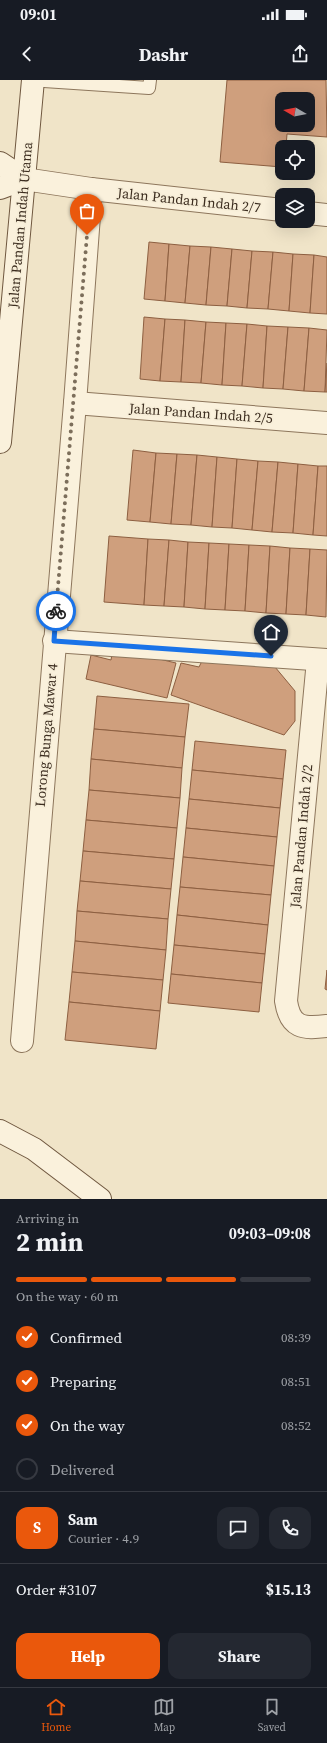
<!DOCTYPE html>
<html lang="en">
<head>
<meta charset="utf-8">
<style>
	body { margin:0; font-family:"Source Serif 4",serif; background:#242831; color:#f1f3f6; height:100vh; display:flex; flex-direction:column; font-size:15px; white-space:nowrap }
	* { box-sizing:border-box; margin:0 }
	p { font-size:13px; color:#9ea1a6 }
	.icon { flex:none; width:22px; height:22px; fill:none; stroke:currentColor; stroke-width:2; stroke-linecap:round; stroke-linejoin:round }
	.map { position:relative; height:1119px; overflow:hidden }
	.side { display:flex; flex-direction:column; background:#171b24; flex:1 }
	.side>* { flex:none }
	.needle { width:26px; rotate:279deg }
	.fabs { position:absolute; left:275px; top:12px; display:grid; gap:8px }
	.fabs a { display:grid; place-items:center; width:40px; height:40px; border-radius:8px; background:#171b24; box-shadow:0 4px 16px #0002; font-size:20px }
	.pin { position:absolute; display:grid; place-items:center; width:34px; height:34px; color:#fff; margin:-41px -17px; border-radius:50% 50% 50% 0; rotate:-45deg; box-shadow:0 0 4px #0007 }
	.pin .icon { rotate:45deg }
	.courier { position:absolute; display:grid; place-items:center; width:40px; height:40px; margin:-20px; border:3px solid #1a73e8; border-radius:50%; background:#fff; color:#222; box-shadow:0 1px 5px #0007 }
	.head em { font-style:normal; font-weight:700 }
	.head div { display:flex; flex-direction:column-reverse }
	.head { display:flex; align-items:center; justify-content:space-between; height:68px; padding:0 16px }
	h1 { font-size:26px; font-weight:700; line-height:30px }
	.bar { display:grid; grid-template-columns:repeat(4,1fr); gap:6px 4px; align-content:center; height:48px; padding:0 16px }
	.bar i { height:5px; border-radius:3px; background:#363941 }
	.bar .on { background:#ea580c }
	.bar p { grid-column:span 4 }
	.line { display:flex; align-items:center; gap:10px; padding:0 16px; border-top:1px solid #363941 }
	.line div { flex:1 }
	.round { display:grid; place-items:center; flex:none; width:42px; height:42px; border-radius:12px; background:#242831 }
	ol { padding:0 16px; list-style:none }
	li { display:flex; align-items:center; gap:12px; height:44px }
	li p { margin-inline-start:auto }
	li .icon { padding:4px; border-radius:50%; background:#ea580c; color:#fff; stroke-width:4 }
	li:last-child { color:#9ea1a6 }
	li i { width:22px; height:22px; border:2px solid #363941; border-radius:50% }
	.button { display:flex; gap:8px; margin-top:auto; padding:8px 16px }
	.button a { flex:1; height:46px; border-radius:12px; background:#ea580c; color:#fff; font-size:16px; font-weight:700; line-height:46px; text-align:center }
	.button a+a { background:#242831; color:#f1f3f6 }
	.status { display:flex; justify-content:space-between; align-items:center; height:28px; padding:0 20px; background:#171b24; direction:ltr }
	.status svg { height:11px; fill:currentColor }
	header { display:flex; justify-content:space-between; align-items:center; height:52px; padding:0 16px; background:#171b24; font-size:18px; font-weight:700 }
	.tabs { display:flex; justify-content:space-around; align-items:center; height:56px; border-top:1px solid #363941; background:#171b24; font-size:11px; color:#9ea1a6 }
	.tabs a { display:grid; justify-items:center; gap:2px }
	.tabs .on { color:#ea580c }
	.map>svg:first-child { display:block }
</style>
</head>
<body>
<div class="status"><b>09:01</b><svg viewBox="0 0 49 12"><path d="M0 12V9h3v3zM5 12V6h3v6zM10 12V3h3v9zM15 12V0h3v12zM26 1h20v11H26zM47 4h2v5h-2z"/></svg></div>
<header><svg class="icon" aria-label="back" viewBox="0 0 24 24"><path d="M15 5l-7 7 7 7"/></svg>Dashr<svg class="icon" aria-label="share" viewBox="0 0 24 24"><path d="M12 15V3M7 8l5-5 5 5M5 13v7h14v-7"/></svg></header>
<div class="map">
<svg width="327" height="1119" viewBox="0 0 327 1119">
	<rect width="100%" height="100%" fill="#f0e4c8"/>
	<g fill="#cf9f7d" stroke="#8d5f41" fill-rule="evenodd">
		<path d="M 227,0 L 326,0 L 327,57 L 287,54 L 286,67 L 282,67 L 282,87 L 220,82 ZM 282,19 L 308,19 L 308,45 L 282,45 Z"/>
		<path d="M 149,162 L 169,164 L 165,221 L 144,219 Z"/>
		<path d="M 169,164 L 190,166 L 185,223 L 165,221 Z"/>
		<path d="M 190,166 L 211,167 L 206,225 L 185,223 Z"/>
		<path d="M 211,167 L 232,169 L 227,226 L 206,225 Z"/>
		<path d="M 232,169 L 252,171 L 247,228 L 227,226 Z"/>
		<path d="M 252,171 L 273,172 L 268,229 L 247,228 Z"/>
		<path d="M 273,172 L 293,174 L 289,231 L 268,229 Z"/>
		<path d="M 293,174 L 314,175 L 310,233 L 289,231 Z"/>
		<path d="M 314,175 L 327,177 L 327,234 L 310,233 Z"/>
		<path d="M 144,237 L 165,239 L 160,301 L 140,299 Z"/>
		<path d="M 165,239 L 185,240 L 181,302 L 160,301 Z"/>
		<path d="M 185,240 L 206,242 L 201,303 L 181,302 Z"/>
		<path d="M 206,242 L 226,243 L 222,305 L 201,303 Z"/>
		<path d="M 226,243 L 247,244 L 242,306 L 222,305 Z"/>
		<path d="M 247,244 L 267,246 L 263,308 L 242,306 Z"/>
		<path d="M 267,246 L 288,247 L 283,309 L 263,308 Z"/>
		<path d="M 288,247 L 309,248 L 304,311 L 283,309 Z"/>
		<path d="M 309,248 L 327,250 L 325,312 L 304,311 Z"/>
		<path d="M 327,283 L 327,312 L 325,312 Z"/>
		<path d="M 133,370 L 156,373 L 150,442 L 127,440 Z"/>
		<path d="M 156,373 L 177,374 L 171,444 L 150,442 Z"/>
		<path d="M 177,374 L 197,375 L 191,445 L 171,444 Z"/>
		<path d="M 197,375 L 217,377 L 212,447 L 191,445 Z"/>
		<path d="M 217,377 L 237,379 L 232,448 L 212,447 Z"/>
		<path d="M 237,379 L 258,381 L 252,450 L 232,448 Z"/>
		<path d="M 258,381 L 278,382 L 272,452 L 252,450 Z"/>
		<path d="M 278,382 L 298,384 L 293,453 L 272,452 Z"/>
		<path d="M 298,384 L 318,386 L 313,455 L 293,453 Z"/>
		<path d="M 318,386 L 327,386 L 327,456 L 313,455 Z"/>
		<path d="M 109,456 L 148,459 L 144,525 L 104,522 Z"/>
		<path d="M 148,459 L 169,460 L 164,526 L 144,525 Z"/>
		<path d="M 169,460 L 188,462 L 184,527 L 164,526 Z"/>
		<path d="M 188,462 L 209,463 L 205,529 L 184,527 Z"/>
		<path d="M 209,463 L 229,464 L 225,530 L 205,529 Z"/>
		<path d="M 229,464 L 249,465 L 245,531 L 225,530 Z"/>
		<path d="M 249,465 L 270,466 L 266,533 L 245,531 Z"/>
		<path d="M 270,466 L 290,468 L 286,534 L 266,533 Z"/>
		<path d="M 290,468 L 310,469 L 306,535 L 286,534 Z"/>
		<path d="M 310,469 L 327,470 L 326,537 L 306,535 Z"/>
		<path d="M 113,568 L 176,583 L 167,618 L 86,599 L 91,575 L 111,580 Z"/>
		<path d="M 205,575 L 270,581 L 295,611 L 295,641 L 284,655 L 171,615 L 181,583 L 199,587 Z"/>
		<path d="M 97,616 L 189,624 L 185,657 L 94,649 Z"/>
		<path d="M 94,649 L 185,657 L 182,688 L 91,679 Z"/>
		<path d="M 195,661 L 286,670 L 283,699 L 192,690 Z"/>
		<path d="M 91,679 L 182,688 L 180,718 L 89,710 Z"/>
		<path d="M 192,690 L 283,699 L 280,728 L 189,719 Z"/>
		<path d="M 89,710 L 180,718 L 177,748 L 86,740 Z"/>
		<path d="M 189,719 L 280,728 L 277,757 L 186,748 Z"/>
		<path d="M 86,740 L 177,748 L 174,779 L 83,771 Z"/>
		<path d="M 186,748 L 277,757 L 274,786 L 183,777 Z"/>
		<path d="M 83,771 L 174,779 L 171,809 L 80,801 Z"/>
		<path d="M 183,777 L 274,786 L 271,815 L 180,807 Z"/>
		<path d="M 80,801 L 171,809 L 168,839 L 77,831 Z"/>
		<path d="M 180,807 L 271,815 L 268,845 L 177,835 Z"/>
		<path d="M 77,831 L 168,839 L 166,870 L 75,861 Z"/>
		<path d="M 177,835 L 268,845 L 265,874 L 174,865 Z"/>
		<path d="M 75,861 L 166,870 L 163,900 L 72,892 Z"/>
		<path d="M 174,865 L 265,874 L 262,903 L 171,894 Z"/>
		<path d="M 327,890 L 327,910 L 325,909 Z"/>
		<path d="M 72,892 L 163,900 L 160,931 L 69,922 Z"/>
		<path d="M 171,894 L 262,903 L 259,932 L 168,923 Z"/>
		<path d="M 69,922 L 160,931 L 156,969 L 65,960 Z"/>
	</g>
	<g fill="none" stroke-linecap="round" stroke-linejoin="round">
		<defs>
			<path id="service" d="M 29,0 L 149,8 L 150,0"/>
			<g id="minor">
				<path d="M 24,99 L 91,109 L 282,130"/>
				<path d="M 308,133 L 327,135"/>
				<path d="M 75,323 L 327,343"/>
				<path d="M 54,561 L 327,580"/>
				<path d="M 318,580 L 286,921 C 290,948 303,949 327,946"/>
				<path d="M 22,961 L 75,323 L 91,109"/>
			</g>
			<g id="secondary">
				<path d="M 0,83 L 24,99"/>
				<path d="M 0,108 L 24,99"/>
				<path d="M 0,362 L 33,0"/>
				<path d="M 0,1051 L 34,1069 L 100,1119"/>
			</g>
		</defs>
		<use href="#service" stroke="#8d765c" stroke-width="14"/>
		<use href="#minor" stroke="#8d765c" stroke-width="24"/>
		<use href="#secondary" stroke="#6f573f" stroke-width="24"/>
		<use href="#service" stroke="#faf1dc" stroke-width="12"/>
		<use href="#minor" stroke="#faf1dc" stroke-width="22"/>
		<use href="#secondary" stroke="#faf1dc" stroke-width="22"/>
	</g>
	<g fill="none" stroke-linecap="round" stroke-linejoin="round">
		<path stroke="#7c6e5b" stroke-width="4" stroke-dasharray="0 7.2" d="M 56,531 L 87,155"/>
		<path stroke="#1a73e8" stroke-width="5" d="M 56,531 L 54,561 L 271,576"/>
	</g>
	<g text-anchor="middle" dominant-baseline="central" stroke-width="3.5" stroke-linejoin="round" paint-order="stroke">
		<g font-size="14" fill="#3d2e20" stroke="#f7eed8">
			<text transform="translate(189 120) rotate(6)">Jalan Pandan Indah 2/7</text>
			<text transform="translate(20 145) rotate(-85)">Jalan Pandan Indah Utama</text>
			<text transform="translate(201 333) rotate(4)">Jalan Pandan Indah 2/5</text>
			<text transform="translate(46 655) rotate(-85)">Lorong Bunga Mawar 4</text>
			<text transform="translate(301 756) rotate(-85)">Jalan Pandan Indah 2/2</text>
		</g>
	</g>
</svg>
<div class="fabs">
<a><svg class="needle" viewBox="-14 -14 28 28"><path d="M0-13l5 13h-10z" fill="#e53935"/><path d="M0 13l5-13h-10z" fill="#9ea1a6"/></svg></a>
<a><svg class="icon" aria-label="locate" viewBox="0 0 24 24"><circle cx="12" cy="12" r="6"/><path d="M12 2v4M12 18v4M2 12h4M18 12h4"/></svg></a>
<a><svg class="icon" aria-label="layers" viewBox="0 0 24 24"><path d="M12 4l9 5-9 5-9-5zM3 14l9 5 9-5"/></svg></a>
</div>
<div class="pin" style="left:87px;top:155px;background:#ea580c"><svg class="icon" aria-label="bag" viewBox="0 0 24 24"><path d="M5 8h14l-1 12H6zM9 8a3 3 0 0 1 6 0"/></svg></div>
<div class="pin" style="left:271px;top:576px;background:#1f2937"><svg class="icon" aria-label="home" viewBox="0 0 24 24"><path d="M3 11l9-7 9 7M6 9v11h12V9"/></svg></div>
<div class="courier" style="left:56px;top:531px"><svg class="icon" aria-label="bike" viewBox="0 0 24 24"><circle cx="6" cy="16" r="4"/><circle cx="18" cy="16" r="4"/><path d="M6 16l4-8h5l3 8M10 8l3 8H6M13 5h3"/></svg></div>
</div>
<section class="side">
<div class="head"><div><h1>2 min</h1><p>Arriving in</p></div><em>09:03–09:08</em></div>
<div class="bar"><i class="on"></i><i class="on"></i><i class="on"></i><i></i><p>On the way · 60 m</p></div>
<ol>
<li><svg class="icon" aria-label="check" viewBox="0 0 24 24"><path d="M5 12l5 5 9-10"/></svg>Confirmed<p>08:39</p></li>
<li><svg class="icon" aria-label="check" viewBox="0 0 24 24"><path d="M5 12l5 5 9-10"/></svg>Preparing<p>08:51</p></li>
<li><svg class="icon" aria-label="check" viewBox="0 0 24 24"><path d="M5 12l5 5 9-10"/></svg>On the way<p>08:52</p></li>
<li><i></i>Delivered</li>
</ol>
<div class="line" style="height:72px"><b class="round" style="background:#ea580c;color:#fff">S</b><div><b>Sam</b><p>Courier · 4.9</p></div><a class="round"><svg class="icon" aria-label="chat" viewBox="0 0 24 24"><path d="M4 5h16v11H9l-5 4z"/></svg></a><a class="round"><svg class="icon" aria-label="phone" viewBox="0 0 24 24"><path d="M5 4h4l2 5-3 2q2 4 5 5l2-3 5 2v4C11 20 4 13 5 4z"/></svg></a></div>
<div class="line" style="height:52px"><div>Order #3107</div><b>$15.13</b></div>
<div class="button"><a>Help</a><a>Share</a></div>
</section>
<nav class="tabs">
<a class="on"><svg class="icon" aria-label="home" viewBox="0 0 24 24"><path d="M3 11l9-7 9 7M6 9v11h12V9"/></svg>Home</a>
<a><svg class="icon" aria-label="map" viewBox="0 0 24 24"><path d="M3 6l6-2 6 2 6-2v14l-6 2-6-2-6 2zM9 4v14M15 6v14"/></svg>Map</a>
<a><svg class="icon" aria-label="saved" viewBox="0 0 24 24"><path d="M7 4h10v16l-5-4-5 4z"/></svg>Saved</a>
</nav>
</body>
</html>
